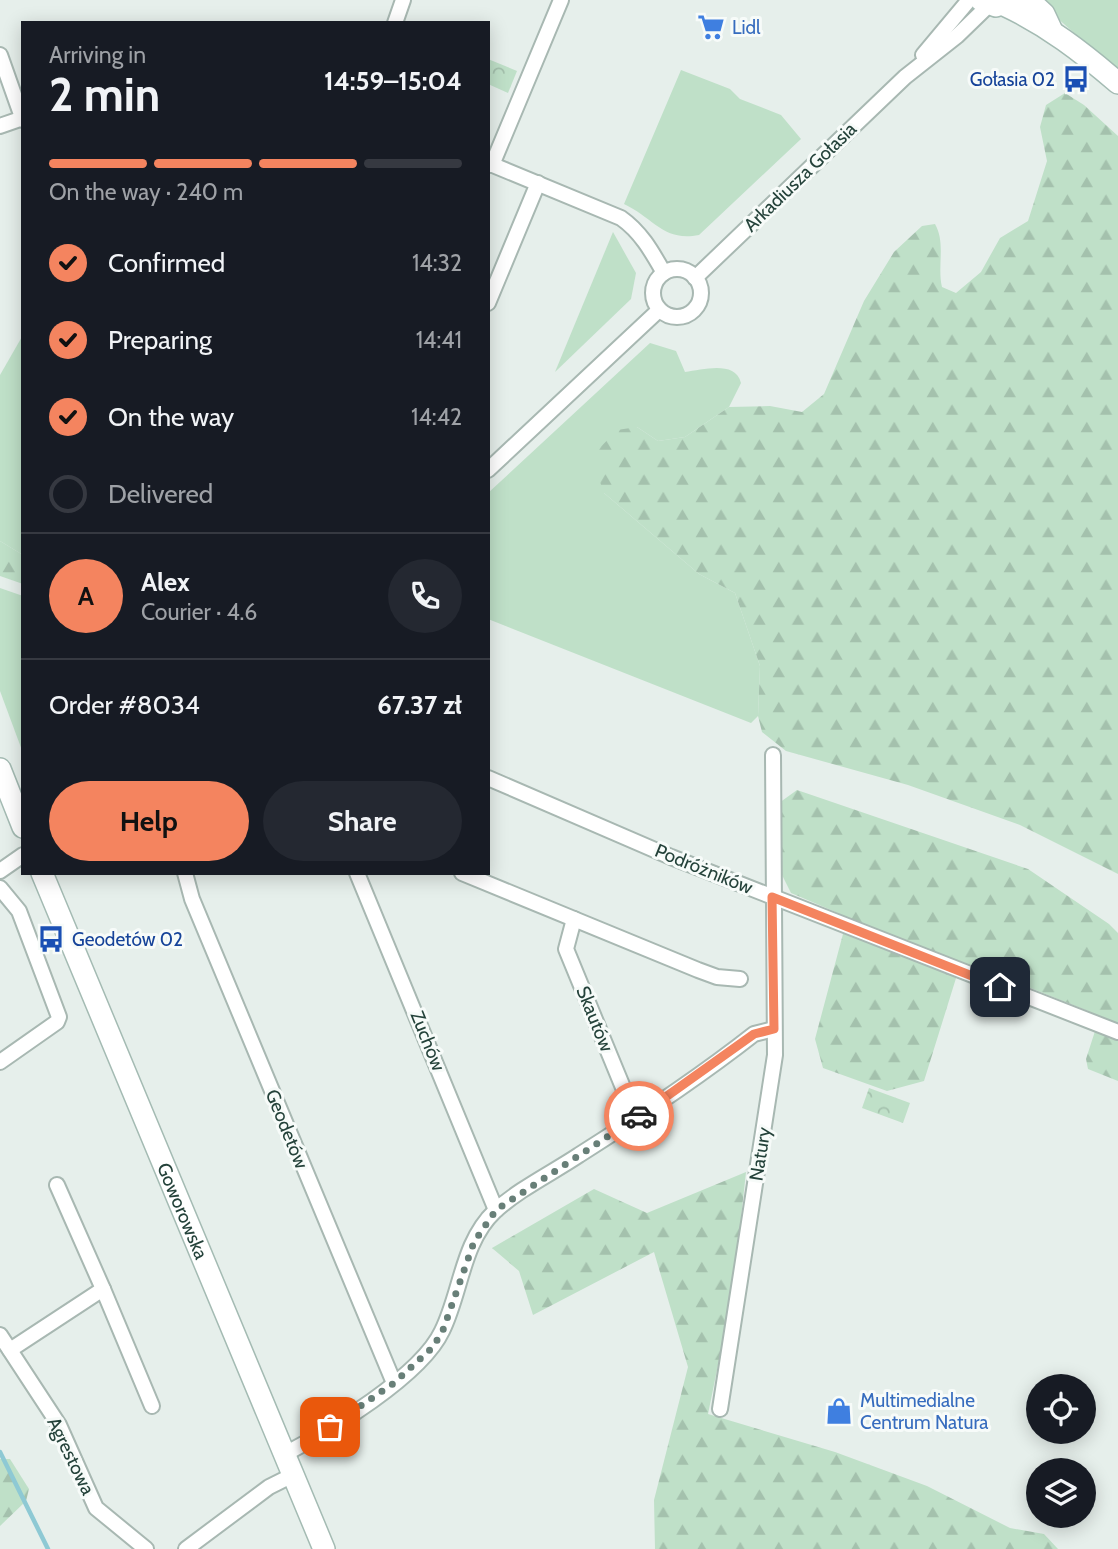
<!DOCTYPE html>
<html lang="en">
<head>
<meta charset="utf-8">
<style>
	body { margin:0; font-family:Cabin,sans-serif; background:#242831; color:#f1f3f6; height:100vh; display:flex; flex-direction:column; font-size:26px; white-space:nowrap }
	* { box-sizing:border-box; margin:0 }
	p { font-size:23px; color:#9ea1a6 }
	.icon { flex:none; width:38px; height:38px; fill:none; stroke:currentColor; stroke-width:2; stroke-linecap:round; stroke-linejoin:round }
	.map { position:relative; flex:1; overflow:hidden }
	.sheet { position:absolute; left:21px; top:21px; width:469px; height:854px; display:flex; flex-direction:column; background:#171b24; border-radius:0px; box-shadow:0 4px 18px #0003 }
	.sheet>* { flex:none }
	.buttons { position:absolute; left:1026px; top:1374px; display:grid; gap:14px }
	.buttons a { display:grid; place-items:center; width:70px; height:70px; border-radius:50%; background:#171b24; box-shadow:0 4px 18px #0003; font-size:35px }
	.pin { position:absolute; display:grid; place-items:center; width:60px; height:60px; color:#fff; margin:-30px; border-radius:14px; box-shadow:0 4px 10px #0006 }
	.courier { position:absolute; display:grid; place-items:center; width:70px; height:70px; margin:-35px; border:5px solid #f4845f; border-radius:50%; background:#fff; color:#222; box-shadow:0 2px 9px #0007 }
	.head em { font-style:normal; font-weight:700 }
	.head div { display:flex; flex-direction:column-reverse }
	.head { display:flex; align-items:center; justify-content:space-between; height:119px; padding:0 28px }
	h1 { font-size:46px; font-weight:700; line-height:52px }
	.bar { display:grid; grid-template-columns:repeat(4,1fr); gap:10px 7px; align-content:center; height:84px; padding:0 28px }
	.bar i { height:9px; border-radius:5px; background:#363941 }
	.bar .active { background:#f4845f }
	.bar p { grid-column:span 4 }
	.line { display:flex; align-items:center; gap:18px; padding:0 28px; border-top:2px solid #363941 }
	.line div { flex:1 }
	.round { display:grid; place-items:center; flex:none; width:74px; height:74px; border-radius:37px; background:#242831 }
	ol { padding:0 28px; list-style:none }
	li { display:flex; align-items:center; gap:21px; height:77px }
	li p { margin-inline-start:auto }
	li .icon { padding:7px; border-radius:50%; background:#f4845f; color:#111; stroke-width:4 }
	li:last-child { color:#9ea1a6 }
	li i { width:38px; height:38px; border:4px solid #363941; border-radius:50% }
	.cta { display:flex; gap:14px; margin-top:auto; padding:14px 28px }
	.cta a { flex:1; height:80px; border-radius:42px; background:#f4845f; color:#111; font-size:28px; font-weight:700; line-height:80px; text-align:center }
	.cta a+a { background:#242831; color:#f1f3f6 }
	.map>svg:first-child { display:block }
</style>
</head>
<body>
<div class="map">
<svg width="1118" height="1549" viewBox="0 0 1118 1549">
	<defs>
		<pattern id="forest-firs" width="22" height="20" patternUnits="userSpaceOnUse" patternTransform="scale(1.75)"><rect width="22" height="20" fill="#bfe0c8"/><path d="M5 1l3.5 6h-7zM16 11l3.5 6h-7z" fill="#a4c1ad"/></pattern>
		<pattern id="park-crowns" width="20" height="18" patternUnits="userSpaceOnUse" patternTransform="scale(1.75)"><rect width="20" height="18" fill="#bfe0c8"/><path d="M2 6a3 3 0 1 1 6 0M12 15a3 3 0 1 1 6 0" fill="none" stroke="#a4c1ad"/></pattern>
	</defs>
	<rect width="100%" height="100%" fill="#e6efeb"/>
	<g fill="#bfe0c8">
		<path d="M 1037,0 L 1118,0 L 1118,72 Z"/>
		<path d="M 681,70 L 730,89 L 740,99 L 781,115 L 801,139 L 699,235 C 663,242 654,218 624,204 Z"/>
		<path d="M 613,232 L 636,273 L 631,299 L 555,372 Z"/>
		<path d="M 23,335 L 23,555 L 0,541 L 0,375 Z"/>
		<path d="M 650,343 L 676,351 L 685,372 C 703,370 735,360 741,383 L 729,407 L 685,437 L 658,441 L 637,427 L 604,493 L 699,574 L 735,593 L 760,666 L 758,716 L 751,723 L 488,619 L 488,493 Z"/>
		<path d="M 0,588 L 23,596 L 23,753 L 0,691 Z"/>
	</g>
	<g fill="url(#forest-firs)">
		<path d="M 1065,93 L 1084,105 L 1118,136 L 1118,874 L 1020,825 L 908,785 L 786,751 L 762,732 L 758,716 L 760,666 L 735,593 L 699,574 L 604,493 L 591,457 L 617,430 L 637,427 L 658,441 L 685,437 L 729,407 L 770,406 L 802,412 L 824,394 L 864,301 L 894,252 L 922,226 L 935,224 C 946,243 937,266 942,287 L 956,293 L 981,272 L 1000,238 L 1028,221 L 1047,161 L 1040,127 L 1046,105 Z"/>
		<path d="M 0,541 L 23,555 L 23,584 L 0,576 Z"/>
		<path d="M 797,790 L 1028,869 L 1109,924 L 1118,933 L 1118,1081 L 1088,1069 L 1086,1059 L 1096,1028 L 1088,1011 L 973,965 L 957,975 L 924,1081 L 887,1091 L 823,1068 L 815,1039 L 843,934 L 838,913 L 791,893 L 781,873 L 779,803 Z"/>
		<path d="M 746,1172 L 733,1292 L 708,1414 L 835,1452 L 927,1486 L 1010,1528 L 1044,1534 L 1058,1549 L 655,1549 L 654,1500 L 688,1367 L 654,1252 L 533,1315 L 519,1271 L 492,1248 L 594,1189 L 647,1213 Z"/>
		<path d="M 0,1459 L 10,1459 L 29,1489 L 26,1501 L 0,1526 Z"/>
	</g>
	<g fill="url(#park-crowns)">
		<path d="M 488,59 L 517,71 L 508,93 L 488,84 Z"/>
		<path d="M 869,1088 L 910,1103 L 903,1123 L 862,1108 Z"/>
	</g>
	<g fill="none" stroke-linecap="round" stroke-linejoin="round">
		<path stroke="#8ec9d4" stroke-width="4.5" d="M 0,1452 L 48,1549"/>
		<defs>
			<g id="street">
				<path d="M 395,23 L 403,0"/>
				<path d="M 0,55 L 23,120"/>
				<path d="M 923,55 L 969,0"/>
				<path d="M 0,126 L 23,118"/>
				<path d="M 488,163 L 621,218 C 641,232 652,252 664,273"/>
				<path d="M 492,165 L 561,0"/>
				<circle cx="677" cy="293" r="24"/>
				<path d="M 695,278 L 905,77 L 957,36 L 989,5"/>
				<path d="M 488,303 L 538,183"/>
				<path d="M 488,470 L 659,310"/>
				<path d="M 488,778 L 671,857 L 1118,1032"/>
				<path d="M 0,871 L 23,855"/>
				<path d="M 185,873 L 192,899 L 394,1383"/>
				<path d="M 357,873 L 496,1210"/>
				<path d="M 462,873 L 698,970 L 717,977 L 740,979"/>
				<path d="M 0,888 L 19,911 L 59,1017 L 57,1022 L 0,1062"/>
				<path d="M 574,919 L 566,949 L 636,1119"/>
				<path d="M 103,1289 L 152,1406"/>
				<path d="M 0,1335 L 59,1425 L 96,1508 L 146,1549"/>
				<path d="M 10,1350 L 103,1289 L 57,1185"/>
				<path d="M 720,1409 L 775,1055 L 773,755"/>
				<path d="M 285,1454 C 329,1431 421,1376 442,1331 C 461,1293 462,1242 495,1211 C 519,1189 552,1173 579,1155 C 639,1117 698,1078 754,1034 L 774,1029"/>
				<path d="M 186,1549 L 269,1487 L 293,1475"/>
			</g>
			<g id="secondary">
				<path d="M 981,0 L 996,6 L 1012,0"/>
				<path d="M 1029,0 L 1044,14 L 1051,29"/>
				<path d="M 1004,5 C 1047,25 1082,52 1118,83"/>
				<path d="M 0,769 L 23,827"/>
				<path id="s1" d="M 42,873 L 324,1549"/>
			</g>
		</defs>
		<use href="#street" stroke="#a8b8b2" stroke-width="18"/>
		<use href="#secondary" stroke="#a4bbb3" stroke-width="24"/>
		<use href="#street" stroke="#fff" stroke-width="14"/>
		<use href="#secondary" stroke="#fff" stroke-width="21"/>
	</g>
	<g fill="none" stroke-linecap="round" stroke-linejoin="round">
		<path stroke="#687f78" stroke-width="7" stroke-dasharray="0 12.6" d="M 330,1427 L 394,1383 L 433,1347 L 443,1330 L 474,1242 L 496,1210 L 639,1116"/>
		<path stroke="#f4845f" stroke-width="9" d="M 639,1116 L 754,1034 L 774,1029 L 772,897 L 1000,987"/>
	</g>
	<defs>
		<symbol id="supermarket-bare" viewBox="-9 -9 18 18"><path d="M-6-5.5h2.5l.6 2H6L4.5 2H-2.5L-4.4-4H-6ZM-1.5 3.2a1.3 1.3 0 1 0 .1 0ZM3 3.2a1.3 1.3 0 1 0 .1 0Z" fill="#3f7fe0" stroke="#f7fbf9" stroke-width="2.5" paint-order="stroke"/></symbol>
		<symbol id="bus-bare" viewBox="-9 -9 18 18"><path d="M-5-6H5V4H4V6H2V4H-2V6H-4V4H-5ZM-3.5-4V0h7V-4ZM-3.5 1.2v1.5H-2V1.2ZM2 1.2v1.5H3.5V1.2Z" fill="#1a4fb4" stroke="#f7fbf9" stroke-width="2.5" paint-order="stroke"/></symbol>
		<symbol id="shop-bare" viewBox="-9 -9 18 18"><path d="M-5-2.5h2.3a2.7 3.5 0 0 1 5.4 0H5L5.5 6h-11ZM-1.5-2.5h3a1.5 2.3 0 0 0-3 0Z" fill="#3f7fe0" stroke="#f7fbf9" stroke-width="2.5" paint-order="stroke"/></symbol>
	</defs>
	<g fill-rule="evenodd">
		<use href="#supermarket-bare" x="692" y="8" width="38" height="38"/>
		<use href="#bus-bare" x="1057" y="60" width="38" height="38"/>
		<use href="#bus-bare" x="32" y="920" width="38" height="38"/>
		<use href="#shop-bare" x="820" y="1392" width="38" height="38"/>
	</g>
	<g text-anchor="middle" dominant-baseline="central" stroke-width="6" stroke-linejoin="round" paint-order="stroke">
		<g font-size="19" fill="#366cbe" stroke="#f7fbf9" text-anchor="start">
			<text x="732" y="27">Lidl</text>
			<text x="860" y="1400">Multimedialne<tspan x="860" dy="22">Centrum Natura</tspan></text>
		</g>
		<g font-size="19" fill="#164399" stroke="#f7fbf9" text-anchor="end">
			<text x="1055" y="79">Gołasia 02</text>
			<text x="72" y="939" text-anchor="start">Geodetów 02</text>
		</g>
		<g font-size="19" fill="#24423a" stroke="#f7fbf9">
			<text transform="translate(800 177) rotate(-44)">Arkadiusza Gołasia</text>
			<text transform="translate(704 869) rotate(22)">Podróżników</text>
			<text transform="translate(595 1019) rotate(68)">Skautów</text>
			<text transform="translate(428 1041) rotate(68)">Zuchów</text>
			<text transform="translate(287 1129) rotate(68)">Geodetów</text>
			<text transform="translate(760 1154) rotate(-81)">Natury</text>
			<text stroke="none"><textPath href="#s1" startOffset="366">Goworowska</textPath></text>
			<text transform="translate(71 1456) rotate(64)">Agrestowa</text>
		</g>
	</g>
</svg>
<div class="buttons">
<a><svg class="icon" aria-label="locate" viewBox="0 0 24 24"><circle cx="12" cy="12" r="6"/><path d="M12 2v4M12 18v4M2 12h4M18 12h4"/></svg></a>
<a><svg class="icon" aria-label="layers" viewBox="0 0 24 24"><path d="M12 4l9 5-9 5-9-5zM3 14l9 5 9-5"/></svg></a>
</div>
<div class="pin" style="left:330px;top:1427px;background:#ea580c"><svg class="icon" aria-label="bag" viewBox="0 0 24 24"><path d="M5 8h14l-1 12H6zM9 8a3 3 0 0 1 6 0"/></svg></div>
<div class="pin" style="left:1000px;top:987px;background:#1f2937"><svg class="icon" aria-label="home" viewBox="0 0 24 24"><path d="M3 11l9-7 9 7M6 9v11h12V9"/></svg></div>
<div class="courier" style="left:639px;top:1116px"><svg class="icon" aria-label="car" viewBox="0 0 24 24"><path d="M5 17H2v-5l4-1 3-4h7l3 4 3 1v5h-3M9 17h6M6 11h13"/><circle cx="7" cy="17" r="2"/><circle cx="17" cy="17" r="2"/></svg></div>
<section class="sheet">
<div class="head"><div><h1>2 min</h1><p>Arriving in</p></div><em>14:59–15:04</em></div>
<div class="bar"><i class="active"></i><i class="active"></i><i class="active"></i><i></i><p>On the way · 240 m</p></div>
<ol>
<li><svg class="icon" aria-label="check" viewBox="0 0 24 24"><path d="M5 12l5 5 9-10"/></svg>Confirmed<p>14:32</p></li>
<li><svg class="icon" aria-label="check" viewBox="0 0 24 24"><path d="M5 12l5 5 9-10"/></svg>Preparing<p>14:41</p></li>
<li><svg class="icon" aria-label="check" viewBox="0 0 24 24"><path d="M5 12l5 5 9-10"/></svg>On the way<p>14:42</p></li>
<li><i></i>Delivered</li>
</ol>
<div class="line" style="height:126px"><b class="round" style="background:#f4845f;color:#111">A</b><div><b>Alex</b><p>Courier · 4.6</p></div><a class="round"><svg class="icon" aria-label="phone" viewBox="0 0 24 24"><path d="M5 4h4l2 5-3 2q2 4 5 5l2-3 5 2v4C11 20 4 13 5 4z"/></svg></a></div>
<div class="line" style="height:91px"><div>Order #8034</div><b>67.37 zł</b></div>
<div class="cta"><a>Help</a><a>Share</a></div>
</section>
</div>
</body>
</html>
